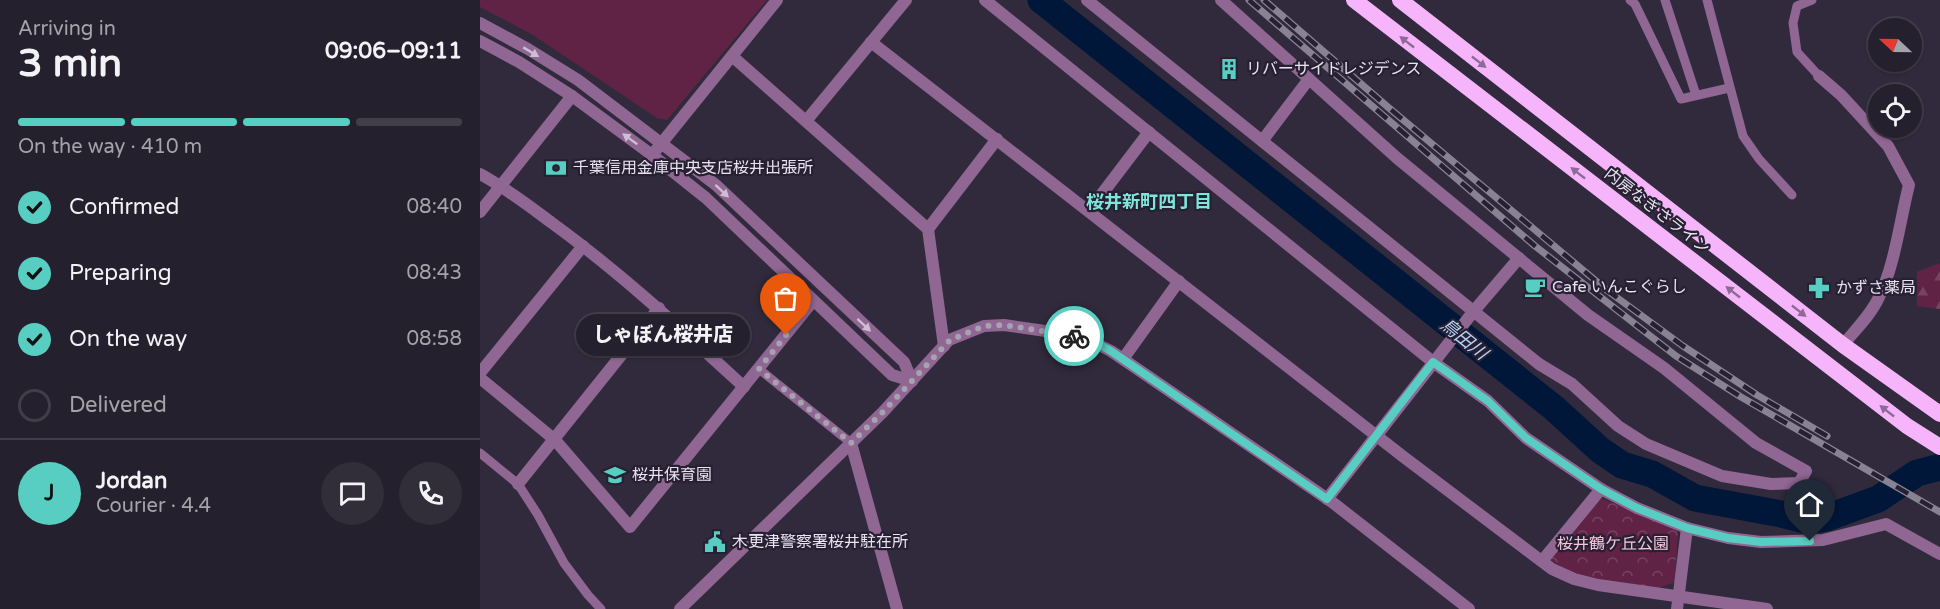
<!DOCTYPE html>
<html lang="en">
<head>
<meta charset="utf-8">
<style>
	body { margin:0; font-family:"Varela Round","Noto Sans JP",sans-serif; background:#312d39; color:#f1f3f6; height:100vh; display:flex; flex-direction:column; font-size:22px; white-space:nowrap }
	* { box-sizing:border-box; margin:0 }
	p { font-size:20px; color:#a3a3aa }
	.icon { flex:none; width:33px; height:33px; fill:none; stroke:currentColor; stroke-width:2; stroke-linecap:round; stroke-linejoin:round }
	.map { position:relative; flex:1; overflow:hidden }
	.sheet { display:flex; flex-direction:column; background:#25202d; width:480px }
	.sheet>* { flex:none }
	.needle { width:39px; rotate:292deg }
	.controls { position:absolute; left:1388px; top:18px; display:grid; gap:12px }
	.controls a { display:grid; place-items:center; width:54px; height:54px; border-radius:50%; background:#25202d; box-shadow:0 2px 4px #0004,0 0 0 2px #423e49; font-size:30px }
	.pin { position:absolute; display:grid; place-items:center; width:51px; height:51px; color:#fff; margin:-62px -26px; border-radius:50% 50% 50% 0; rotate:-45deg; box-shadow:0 0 6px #0007 }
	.pin .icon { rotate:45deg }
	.courier { position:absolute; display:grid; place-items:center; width:60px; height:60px; margin:-30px; border:4px solid #57cec1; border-radius:50%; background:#fff; color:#222; box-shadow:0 2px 8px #0007 }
	.bubble { position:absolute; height:42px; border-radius:21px; background:#25202d; box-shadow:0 2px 4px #0004,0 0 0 2px #423e49; font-size:20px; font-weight:800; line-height:42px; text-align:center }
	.overview em { font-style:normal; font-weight:800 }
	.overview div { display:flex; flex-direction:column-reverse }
	.overview { display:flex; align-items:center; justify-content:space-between; height:102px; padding:0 18px }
	h1 { font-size:39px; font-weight:800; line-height:45px }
	.bar { display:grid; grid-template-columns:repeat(4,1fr); gap:9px 6px; align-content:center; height:72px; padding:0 18px }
	.bar i { height:8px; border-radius:4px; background:#423e49 }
	.bar .selected { background:#57cec1 }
	.bar p { grid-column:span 4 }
	.line { display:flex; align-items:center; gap:15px; padding:0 18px; border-top:2px solid #423e49 }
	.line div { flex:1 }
	.round { display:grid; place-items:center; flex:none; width:63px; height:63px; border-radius:32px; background:#312d39 }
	ol { padding:0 18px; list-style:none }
	li { display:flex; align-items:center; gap:18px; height:66px }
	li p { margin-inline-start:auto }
	li .icon { padding:6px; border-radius:50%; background:#57cec1; color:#111; stroke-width:4 }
	li:last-child { color:#a3a3aa }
	li i { width:33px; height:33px; border:3px solid #423e49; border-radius:50% }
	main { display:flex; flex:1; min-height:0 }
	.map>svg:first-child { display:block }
</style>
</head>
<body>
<main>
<section class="sheet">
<div class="overview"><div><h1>3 min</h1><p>Arriving in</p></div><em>09:06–09:11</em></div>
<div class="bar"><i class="selected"></i><i class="selected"></i><i class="selected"></i><i></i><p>On the way · 410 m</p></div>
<ol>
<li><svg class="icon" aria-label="check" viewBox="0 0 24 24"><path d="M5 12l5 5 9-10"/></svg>Confirmed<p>08:40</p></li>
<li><svg class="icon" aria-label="check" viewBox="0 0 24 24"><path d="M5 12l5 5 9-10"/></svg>Preparing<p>08:43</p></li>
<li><svg class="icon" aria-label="check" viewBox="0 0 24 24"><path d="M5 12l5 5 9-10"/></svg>On the way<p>08:58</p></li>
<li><i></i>Delivered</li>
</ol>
<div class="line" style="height:108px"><b class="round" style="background:#57cec1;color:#111">J</b><div><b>Jordan</b><p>Courier · 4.4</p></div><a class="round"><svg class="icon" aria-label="chat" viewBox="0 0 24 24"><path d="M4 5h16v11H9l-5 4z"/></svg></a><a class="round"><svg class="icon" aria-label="phone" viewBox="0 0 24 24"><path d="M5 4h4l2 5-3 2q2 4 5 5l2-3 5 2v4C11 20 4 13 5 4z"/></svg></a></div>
</section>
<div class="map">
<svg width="1460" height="609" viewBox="0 0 1460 609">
	<defs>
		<pattern id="forest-firs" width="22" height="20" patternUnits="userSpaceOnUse" patternTransform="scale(1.5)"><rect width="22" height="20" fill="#602346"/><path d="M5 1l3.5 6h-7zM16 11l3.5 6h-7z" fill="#774361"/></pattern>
		<pattern id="park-crowns" width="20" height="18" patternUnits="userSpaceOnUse" patternTransform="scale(1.5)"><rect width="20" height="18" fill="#602346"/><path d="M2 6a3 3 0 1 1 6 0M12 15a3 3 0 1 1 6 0" fill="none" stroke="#774361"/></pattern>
	</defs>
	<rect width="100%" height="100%" fill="#312a3c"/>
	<path fill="url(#forest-firs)" d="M 1460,263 L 1460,309 L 1437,306 L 1437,272 Z"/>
	<path fill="url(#park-crowns)" d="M 1118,497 L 1198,529 L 1195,582 L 1176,589 L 1097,577 L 1069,559 Z"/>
	<path fill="#602346" d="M 0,0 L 287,0 L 187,120 L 177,118 L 53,35 L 0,7 Z"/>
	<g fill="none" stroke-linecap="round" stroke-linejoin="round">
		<path stroke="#00173a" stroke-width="27" d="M 561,0 L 1074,408 L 1120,450 L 1142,465 L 1172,474 L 1215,498 L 1301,514 L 1329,521 L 1346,518 L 1398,499 L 1437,473 L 1460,467"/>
		<g stroke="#906693" stroke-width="9">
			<path d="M 1150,0 L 1155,4 L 1201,99 L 1249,88"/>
			<path d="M 1185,0 L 1216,95"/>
			<path d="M 1227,0 L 1263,136 L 1279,159 L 1312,195"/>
			<path d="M 1332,0 L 1317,6 L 1313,23 L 1317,52 L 1339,76"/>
			<path d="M 279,369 L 371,443"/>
			<path d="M 0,453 L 38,484 L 58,515 L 84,563 L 108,595 L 121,609"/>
		</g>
		<g stroke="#906693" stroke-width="12">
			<path d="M 505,0 L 953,362 L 1008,401 L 1046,438 L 1121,489 L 1157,508 L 1207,528 L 1248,538 L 1281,542 L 1343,540 L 1406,524 L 1460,554"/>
			<path d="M 607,0 L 1059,364 L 1092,384 L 1138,426 L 1166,444 L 1242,476 L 1291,484 L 1319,483 L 1326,471 L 1276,443 L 1184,368 L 1108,315 L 917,158 L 741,0"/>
			<path d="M 391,42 L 925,458 L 1072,569 L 1094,579 L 1118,585 L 1287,609"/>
			<path d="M 252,56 L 448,229 L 464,346"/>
			<path d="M 1339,76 L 1361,95 L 1408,146 L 1429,185 C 1420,220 1415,265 1399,297 C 1391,315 1375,330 1363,345"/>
			<path d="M 326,121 L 426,0"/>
			<path d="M 782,141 L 829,79"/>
			<path d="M 172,155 L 297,0"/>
			<path d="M 0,174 C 26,188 49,206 72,223 C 141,273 202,330 264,387"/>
			<path d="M 609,211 L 669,132"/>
			<path d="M 0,212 L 92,96"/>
			<path d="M 448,229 L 517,139"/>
			<path d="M 643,359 L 699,281"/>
			<path d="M 0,373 L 103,246"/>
			<path d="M 0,378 L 75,440 L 150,527 L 333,301"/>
			<path d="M 371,443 L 417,609"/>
			<path d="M 38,484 L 179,308"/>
			<path d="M 847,499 L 993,312 L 1039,258"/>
			<path d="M 1062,561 L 1121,489"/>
			<path d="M 1197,609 L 1207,528"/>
		</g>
		<g stroke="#906693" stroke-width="12">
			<path d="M 0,23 L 48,49 L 98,80 L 236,185 L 424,362 L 432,381"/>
			<path d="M 0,41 L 39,62 L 92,96 L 172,155 L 226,198 L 412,375 L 432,381"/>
			<path d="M 200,609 L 403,412 L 469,340 L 504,326 L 524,325 L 593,335 L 611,341 L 631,351 L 852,502 L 989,609"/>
		</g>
		<g stroke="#f6b5fa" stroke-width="16">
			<path d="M 874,0 L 1427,426 L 1460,447"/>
			<path d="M 920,0 L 1363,345 L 1460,414"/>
		</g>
		<defs>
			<g id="rail">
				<path d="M 769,0 L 1055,246 L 1196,356 L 1261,397 L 1460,512"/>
				<path d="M 784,0 L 909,108 L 1128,291 L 1203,346 L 1277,395 L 1347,436"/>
			</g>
		</defs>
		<use href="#rail" stroke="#888392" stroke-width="7"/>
		<use href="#rail" stroke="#272032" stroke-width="4.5" stroke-dasharray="14" stroke-linecap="butt"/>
	</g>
	<defs><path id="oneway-solid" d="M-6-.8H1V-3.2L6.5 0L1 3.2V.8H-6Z" transform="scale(1.5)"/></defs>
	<g fill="#8e6a96">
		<use href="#oneway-solid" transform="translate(927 42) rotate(-142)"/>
		<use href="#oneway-solid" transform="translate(999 62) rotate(38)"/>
		<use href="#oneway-solid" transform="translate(1098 173) rotate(-142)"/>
		<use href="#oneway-solid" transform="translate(1253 292) rotate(-142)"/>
		<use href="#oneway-solid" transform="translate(1319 311) rotate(38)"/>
		<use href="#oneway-solid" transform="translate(1407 411) rotate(-142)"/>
	</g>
	<g fill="#cdbed3">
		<use href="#oneway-solid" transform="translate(51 52) rotate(31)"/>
		<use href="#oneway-solid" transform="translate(150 139) rotate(-144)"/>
		<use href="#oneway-solid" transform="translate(242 191) rotate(43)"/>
		<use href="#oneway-solid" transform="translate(384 325) rotate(43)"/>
	</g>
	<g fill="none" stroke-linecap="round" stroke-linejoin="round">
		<path stroke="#a7a2b0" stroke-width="6" stroke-dasharray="0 10.8" d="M 306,335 L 279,369 L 371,443 L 403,412 L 470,340 L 504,326 L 524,325 L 594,336"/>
		<path stroke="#57cec1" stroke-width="8" d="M 594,336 L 611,340 L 631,351 L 847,499 L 953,362 L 1008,401 L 1046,438 L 1121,489 L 1157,508 L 1207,528 L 1248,538 L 1281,542 L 1330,541"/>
	</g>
	<defs>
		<symbol id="building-bare" viewBox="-9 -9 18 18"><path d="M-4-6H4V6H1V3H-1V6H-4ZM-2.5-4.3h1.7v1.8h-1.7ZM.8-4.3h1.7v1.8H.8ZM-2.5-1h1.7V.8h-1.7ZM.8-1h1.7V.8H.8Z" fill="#57cec1" stroke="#272032" stroke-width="2.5" paint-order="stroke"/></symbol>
		<symbol id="bank-bare" viewBox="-9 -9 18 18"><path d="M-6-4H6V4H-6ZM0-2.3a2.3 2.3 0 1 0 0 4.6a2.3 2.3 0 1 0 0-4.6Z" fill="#57cec1" stroke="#272032" stroke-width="2.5" paint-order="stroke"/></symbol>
		<symbol id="cafe-bare" viewBox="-9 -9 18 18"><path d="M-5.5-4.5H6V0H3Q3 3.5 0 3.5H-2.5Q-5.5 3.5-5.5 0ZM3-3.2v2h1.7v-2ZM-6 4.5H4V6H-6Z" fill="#57cec1" stroke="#272032" stroke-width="2.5" paint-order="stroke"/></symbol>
		<symbol id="pharmacy-bare" viewBox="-9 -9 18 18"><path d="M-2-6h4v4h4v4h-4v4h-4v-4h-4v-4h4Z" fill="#57cec1" stroke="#272032" stroke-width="2.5" paint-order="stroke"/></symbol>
		<symbol id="school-bare" viewBox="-9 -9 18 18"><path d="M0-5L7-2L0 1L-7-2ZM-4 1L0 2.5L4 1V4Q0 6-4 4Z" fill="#57cec1" stroke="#272032" stroke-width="2.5" paint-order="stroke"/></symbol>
		<symbol id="civic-bare" viewBox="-9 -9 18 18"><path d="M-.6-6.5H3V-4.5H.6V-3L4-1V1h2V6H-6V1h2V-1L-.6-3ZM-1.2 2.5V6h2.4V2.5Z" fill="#57cec1" stroke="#272032" stroke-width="2.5" paint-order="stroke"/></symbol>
	</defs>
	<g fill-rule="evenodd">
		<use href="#building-bare" x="734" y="54" width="30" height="30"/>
		<use href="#bank-bare" x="61" y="153" width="30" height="30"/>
		<use href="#cafe-bare" x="1040" y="272" width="30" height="30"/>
		<use href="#pharmacy-bare" x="1324" y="273" width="30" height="30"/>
		<use href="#school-bare" x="120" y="460" width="30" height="30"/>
		<use href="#civic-bare" x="220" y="527" width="30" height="30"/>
	</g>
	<g text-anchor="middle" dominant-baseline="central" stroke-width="4.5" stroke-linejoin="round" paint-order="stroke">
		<g font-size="16" fill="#e7e3ef" stroke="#272032" text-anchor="start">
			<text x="766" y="69">リバーサイドレジデンス</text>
			<text x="93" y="168">千葉信用金庫中央支店桜井出張所</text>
			<text x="1072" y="287">Cafe いんこぐらし</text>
			<text x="1356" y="288">かずさ薬局</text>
			<text x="152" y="475">桜井保育園</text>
			<text x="252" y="542">木更津警察署桜井駐在所</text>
		</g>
		<g font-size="16" fill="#e7e3ef" stroke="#272032">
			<text transform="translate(1177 211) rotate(38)">内房なぎさライン</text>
		</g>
		<g font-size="16" fill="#f6c6dd" stroke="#272032">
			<text x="1133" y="544">桜井鶴ケ丘公園</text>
		</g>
		<g font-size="18" font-weight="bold" fill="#7de6da" stroke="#272032">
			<text x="669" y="202">桜井新町四丁目</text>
		</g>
		<g font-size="18" font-style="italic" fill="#b4d2f8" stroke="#272032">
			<text transform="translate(984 339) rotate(39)">鳥田川</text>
		</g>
	</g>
</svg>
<div class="controls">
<a><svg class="needle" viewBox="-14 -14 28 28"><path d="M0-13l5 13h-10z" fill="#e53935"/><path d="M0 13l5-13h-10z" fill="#a3a3aa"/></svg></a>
<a><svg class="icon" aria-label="locate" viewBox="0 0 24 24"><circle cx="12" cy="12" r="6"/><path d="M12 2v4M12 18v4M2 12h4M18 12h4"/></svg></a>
</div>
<div class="pin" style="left:306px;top:335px;background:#ea580c"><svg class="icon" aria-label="bag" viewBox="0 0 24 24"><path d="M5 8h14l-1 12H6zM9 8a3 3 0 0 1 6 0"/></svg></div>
<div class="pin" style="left:1330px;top:541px;background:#1f2937"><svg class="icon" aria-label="home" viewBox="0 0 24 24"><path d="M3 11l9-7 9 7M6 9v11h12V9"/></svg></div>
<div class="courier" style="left:594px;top:336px"><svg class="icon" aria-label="bike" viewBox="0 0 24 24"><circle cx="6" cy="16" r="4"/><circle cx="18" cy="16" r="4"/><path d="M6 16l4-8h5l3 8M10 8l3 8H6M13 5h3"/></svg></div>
<div class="bubble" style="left:96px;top:314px;width:174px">しゃぼん桜井店</div>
</div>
</main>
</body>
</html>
